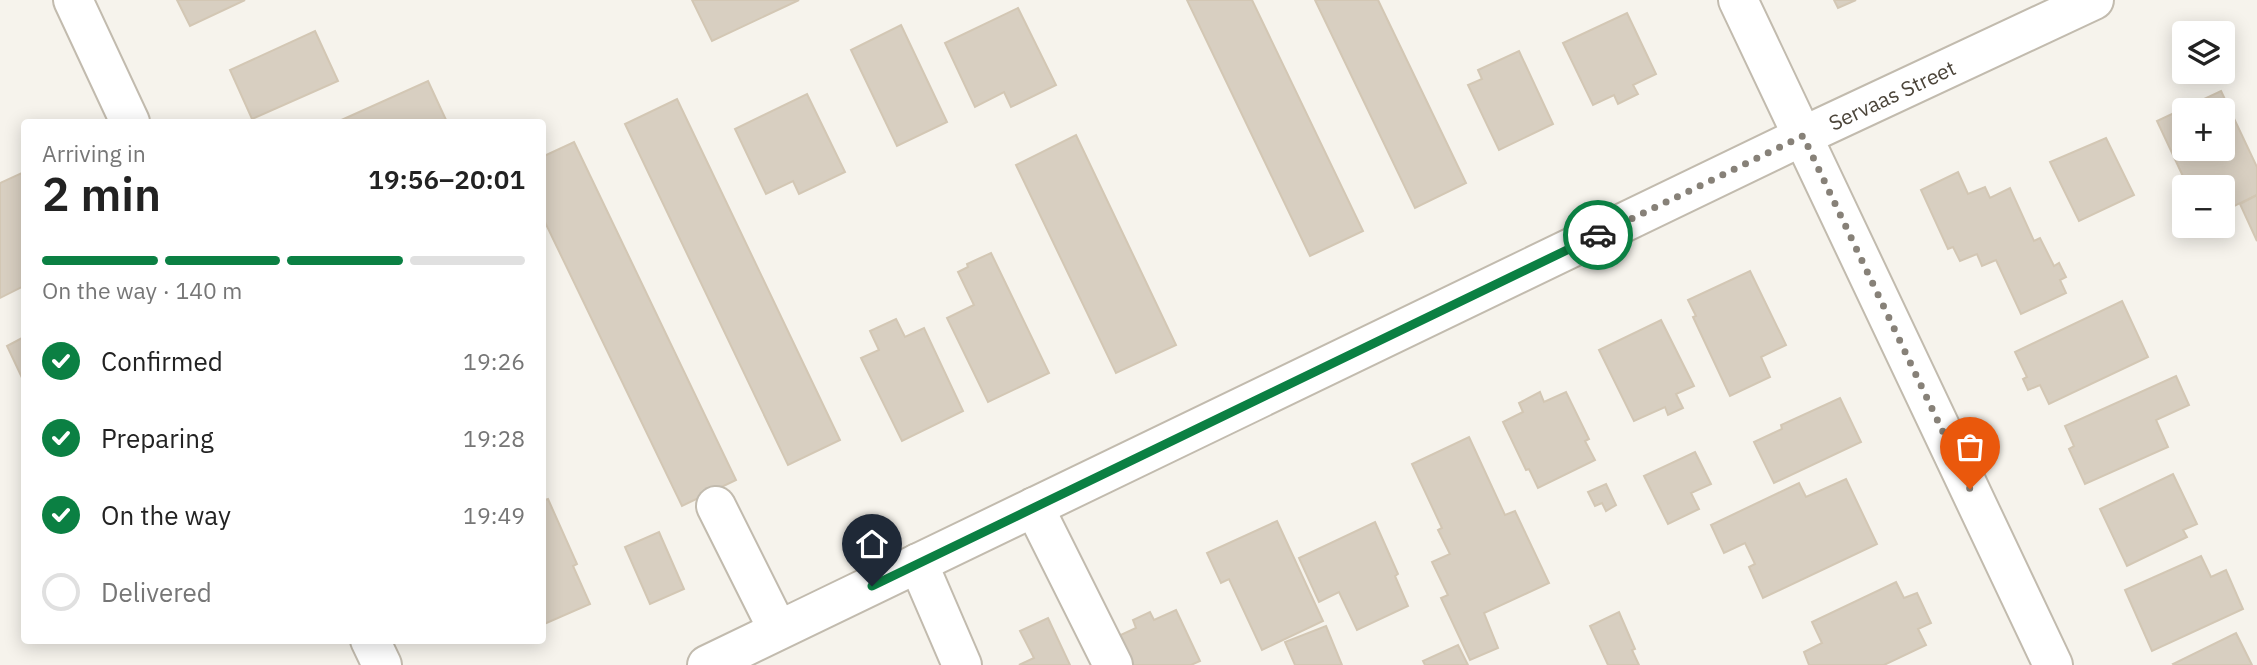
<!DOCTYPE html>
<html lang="en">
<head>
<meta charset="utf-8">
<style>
	body { margin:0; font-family:"IBM Plex Sans",sans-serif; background:#f2f2f2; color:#222; height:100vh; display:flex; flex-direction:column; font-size:26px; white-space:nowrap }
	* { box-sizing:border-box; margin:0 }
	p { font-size:23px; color:#767676 }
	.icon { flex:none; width:38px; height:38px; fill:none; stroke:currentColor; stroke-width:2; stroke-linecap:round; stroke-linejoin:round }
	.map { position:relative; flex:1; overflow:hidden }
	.side { position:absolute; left:21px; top:119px; width:525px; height:525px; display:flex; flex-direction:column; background:#fff; border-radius:7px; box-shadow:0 4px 18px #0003 }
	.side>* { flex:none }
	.tools { position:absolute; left:2172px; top:21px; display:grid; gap:14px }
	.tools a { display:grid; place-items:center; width:63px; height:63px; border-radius:7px; background:#fff; box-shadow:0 4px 18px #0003; font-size:35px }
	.pin { position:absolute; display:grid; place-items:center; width:60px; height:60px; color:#fff; margin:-72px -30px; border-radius:50% 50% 50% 0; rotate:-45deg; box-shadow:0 0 7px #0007 }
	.pin .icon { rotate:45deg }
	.courier { position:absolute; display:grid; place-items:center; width:70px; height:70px; margin:-35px; border:5px solid #0b8043; border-radius:50%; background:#fff; color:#222; box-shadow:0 2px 9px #0007 }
	.head em { font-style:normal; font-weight:600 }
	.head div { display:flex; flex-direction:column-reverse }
	.head { display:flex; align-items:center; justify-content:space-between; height:119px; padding:0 21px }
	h1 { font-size:46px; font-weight:600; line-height:52px }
	.bar { display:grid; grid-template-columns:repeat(4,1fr); gap:10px 7px; align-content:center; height:84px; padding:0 21px }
	.bar i { height:9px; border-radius:5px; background:#e0e0e0 }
	.bar .active { background:#0b8043 }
	.bar p { grid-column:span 4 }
	ol { padding:0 21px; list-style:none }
	li { display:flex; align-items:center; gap:21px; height:77px }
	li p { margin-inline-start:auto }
	li .icon { padding:7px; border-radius:50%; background:#0b8043; color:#fff; stroke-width:4 }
	li:last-child { color:#767676 }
	li i { width:38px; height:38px; border:4px solid #e0e0e0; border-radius:50% }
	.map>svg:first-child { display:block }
</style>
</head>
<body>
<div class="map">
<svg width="2257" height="665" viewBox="0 0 2257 665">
	<rect width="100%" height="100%" fill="#f6f3ec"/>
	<g fill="#d8cfc1" stroke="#d3c7b4" stroke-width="2" fill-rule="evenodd">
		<path d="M 177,0 L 245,0 L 190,26 Z"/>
		<path d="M 692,0 L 799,0 L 712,41 Z"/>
		<path d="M 1187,0 L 1252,0 L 1363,231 L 1310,256 Z"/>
		<path d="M 1315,0 L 1378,0 L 1466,183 L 1415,208 Z"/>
		<path d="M 1834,0 L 1856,0 L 1838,8 Z"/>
		<path d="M 1018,8 L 1056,85 L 1011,107 L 1004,92 L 975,107 L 945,43 Z"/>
		<path d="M 1627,13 L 1656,74 L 1633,85 L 1638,94 L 1618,104 L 1614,95 L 1593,105 L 1563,43 Z"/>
		<path d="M 901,25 L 947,122 L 897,146 L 851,50 Z"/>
		<path d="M 315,31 L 338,81 L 252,119 L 230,70 Z"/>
		<path d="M 1519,51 L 1553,124 L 1499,150 L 1468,85 L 1482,79 L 1478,70 Z"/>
		<path d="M 428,81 L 447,122 L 337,122 Z"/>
		<path d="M 2221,91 L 2257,167 L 2257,195 L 2222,212 L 2222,187 L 2188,187 L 2157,121 ZM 2184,110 L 2222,110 L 2222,149 L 2184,149 Z"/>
		<path d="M 807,94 L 845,172 L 799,194 L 793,181 L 766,194 L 735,129 Z"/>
		<path d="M 677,99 L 840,440 L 788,465 L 625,124 Z"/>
		<path d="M 1076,135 L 1176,345 L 1116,373 L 1016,165 Z"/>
		<path d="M 2106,138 L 2134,195 L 2079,221 L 2050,162 Z"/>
		<path d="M 574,142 L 736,480 L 682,506 L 542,216 L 542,157 Z"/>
		<path d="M 24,172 L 24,286 L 0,298 L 0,183 Z"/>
		<path d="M 1958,172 L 1968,194 L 1985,187 L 1990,198 L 2010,188 L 2034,241 L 2040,238 L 2054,266 L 2059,263 L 2066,277 L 2060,280 L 2066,293 L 2021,314 L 1996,260 L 1982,266 L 1977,254 L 1960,261 L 1953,247 L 1948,249 L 1921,190 Z"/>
		<path d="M 2257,195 L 2257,241 L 2240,204 Z"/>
		<path d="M 991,253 L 1049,373 L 988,402 L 947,318 L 974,305 L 958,272 L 968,267 L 967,264 Z"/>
		<path d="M 1750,271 L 1786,345 L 1761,357 L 1770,377 L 1730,396 L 1693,317 L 1696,316 L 1688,300 Z"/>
		<path d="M 2122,301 L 2148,357 L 2049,404 L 2040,385 L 2028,390 L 2023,379 L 2027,377 L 2015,352 Z"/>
		<path d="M 896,319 L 905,337 L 924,328 L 963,411 L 902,441 L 861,358 L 879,350 L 870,331 Z"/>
		<path d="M 1661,320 L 1694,386 L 1676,394 L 1683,408 L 1668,415 L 1665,407 L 1634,421 L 1599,350 Z"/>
		<path d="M 24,337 L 24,382 L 7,346 Z"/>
		<path d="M 2176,376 L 2189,405 L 2156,420 L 2168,447 L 2085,484 L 2069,449 L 2074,446 L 2065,426 Z"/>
		<path d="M 1540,392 L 1544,402 L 1566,392 L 1589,439 L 1585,441 L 1595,460 L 1538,488 L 1529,469 L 1526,470 L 1503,422 L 1523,412 L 1519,403 Z"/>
		<path d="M 1840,398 L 1861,442 L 1774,483 L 1754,442 L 1782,429 L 1781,425 Z"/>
		<path d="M 1469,437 L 1505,515 L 1515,511 L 1549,583 L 1484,613 L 1498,648 L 1470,660 L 1441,598 L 1448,595 L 1432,562 L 1450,554 L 1438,530 L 1442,528 L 1412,464 Z"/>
		<path d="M 1695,452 L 1711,484 L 1691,493 L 1699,509 L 1668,524 L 1644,476 Z"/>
		<path d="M 2173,474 L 2197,524 L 2183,530 L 2187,537 L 2127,566 L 2100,509 Z"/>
		<path d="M 1846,479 L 1877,544 L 1763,598 L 1749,567 L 1755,564 L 1745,543 L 1724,553 L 1711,525 L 1799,483 L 1806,497 Z"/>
		<path d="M 1606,484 L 1616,505 L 1606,511 L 1602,503 L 1595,506 L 1588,492 Z"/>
		<path d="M 548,499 L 577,564 L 573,566 L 590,604 L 542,625 L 542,501 Z"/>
		<path d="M 1277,521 L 1323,621 L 1262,650 L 1229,579 L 1221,583 L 1207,553 Z"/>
		<path d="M 1375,522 L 1398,574 L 1395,576 L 1408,606 L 1357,630 L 1339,592 L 1319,602 L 1299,558 Z"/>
		<path d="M 659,532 L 684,589 L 650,604 L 625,547 Z"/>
		<path d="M 2201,556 L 2211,577 L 2226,570 L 2243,609 L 2152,651 L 2125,590 Z"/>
		<path d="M 1896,582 L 1904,598 L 1917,593 L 1931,623 L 1918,629 L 1926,645 L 1884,665 L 1809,665 L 1804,652 L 1822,643 L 1812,622 Z"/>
		<path d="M 1176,610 L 1200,661 L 1191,665 L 1124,665 L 1112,639 L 1136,628 L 1133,620 L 1150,612 L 1154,620 Z"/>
		<path d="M 1619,612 L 1635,649 L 1632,650 L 1639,665 L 1608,665 L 1590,626 Z"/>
		<path d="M 1048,618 L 1070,665 L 1019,665 L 1034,658 L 1020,631 Z"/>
		<path d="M 1326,626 L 1342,665 L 1295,665 L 1285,642 Z"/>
		<path d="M 2236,633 L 2252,665 L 2174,665 L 2173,664 Z"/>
		<path d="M 1458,645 L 1468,665 L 1425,665 L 1423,661 Z"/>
	</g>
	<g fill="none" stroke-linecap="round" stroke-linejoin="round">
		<defs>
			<g id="minor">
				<path d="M 73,0 L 130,122"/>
				<path d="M 1738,0 L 2053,665"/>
				<path d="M 716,506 L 778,630"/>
				<path d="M 1034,507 L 1113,665"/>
				<path d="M 918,563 L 962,665"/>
				<path d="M 370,640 L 382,665"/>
				<path d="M 707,665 L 1803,136 L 2094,0"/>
			</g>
		</defs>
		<use href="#minor" stroke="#c2bbae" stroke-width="42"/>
		<use href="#minor" stroke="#fff" stroke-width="38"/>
	</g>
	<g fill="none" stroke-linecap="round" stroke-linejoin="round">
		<path stroke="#878178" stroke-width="7" stroke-dasharray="0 12.6" d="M 1598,235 L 1803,136 L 1970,489"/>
		<path stroke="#0b8043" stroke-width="9" d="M 872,586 L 1598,235"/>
	</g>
	<g text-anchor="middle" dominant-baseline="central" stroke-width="7" stroke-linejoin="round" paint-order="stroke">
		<g font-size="21" fill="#4b4439" stroke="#fff">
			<text transform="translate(1892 95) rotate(-25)">Servaas Street</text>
		</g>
	</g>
</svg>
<div class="tools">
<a><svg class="icon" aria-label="layers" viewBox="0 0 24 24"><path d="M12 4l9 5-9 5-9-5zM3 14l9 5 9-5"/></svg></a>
<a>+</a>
<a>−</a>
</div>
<div class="pin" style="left:1970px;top:489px;background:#ea580c"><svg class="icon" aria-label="bag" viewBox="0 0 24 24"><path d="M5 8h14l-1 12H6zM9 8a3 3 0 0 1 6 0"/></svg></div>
<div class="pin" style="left:872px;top:586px;background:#1f2937"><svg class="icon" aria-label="home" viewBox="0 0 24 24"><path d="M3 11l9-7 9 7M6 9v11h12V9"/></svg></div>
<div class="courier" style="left:1598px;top:235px"><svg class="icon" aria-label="car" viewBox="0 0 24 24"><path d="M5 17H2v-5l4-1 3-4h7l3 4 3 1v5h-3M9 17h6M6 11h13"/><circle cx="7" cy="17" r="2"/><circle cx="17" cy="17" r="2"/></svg></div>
<section class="side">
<div class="head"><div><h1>2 min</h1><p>Arriving in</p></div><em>19:56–20:01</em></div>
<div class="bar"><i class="active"></i><i class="active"></i><i class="active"></i><i></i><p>On the way · 140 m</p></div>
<ol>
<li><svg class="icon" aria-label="check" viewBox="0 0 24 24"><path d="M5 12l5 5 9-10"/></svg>Confirmed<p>19:26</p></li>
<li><svg class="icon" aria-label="check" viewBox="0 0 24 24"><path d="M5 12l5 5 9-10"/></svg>Preparing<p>19:28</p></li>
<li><svg class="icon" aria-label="check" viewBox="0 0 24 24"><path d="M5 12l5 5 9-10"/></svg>On the way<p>19:49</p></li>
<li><i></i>Delivered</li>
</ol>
</section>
</div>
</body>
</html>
